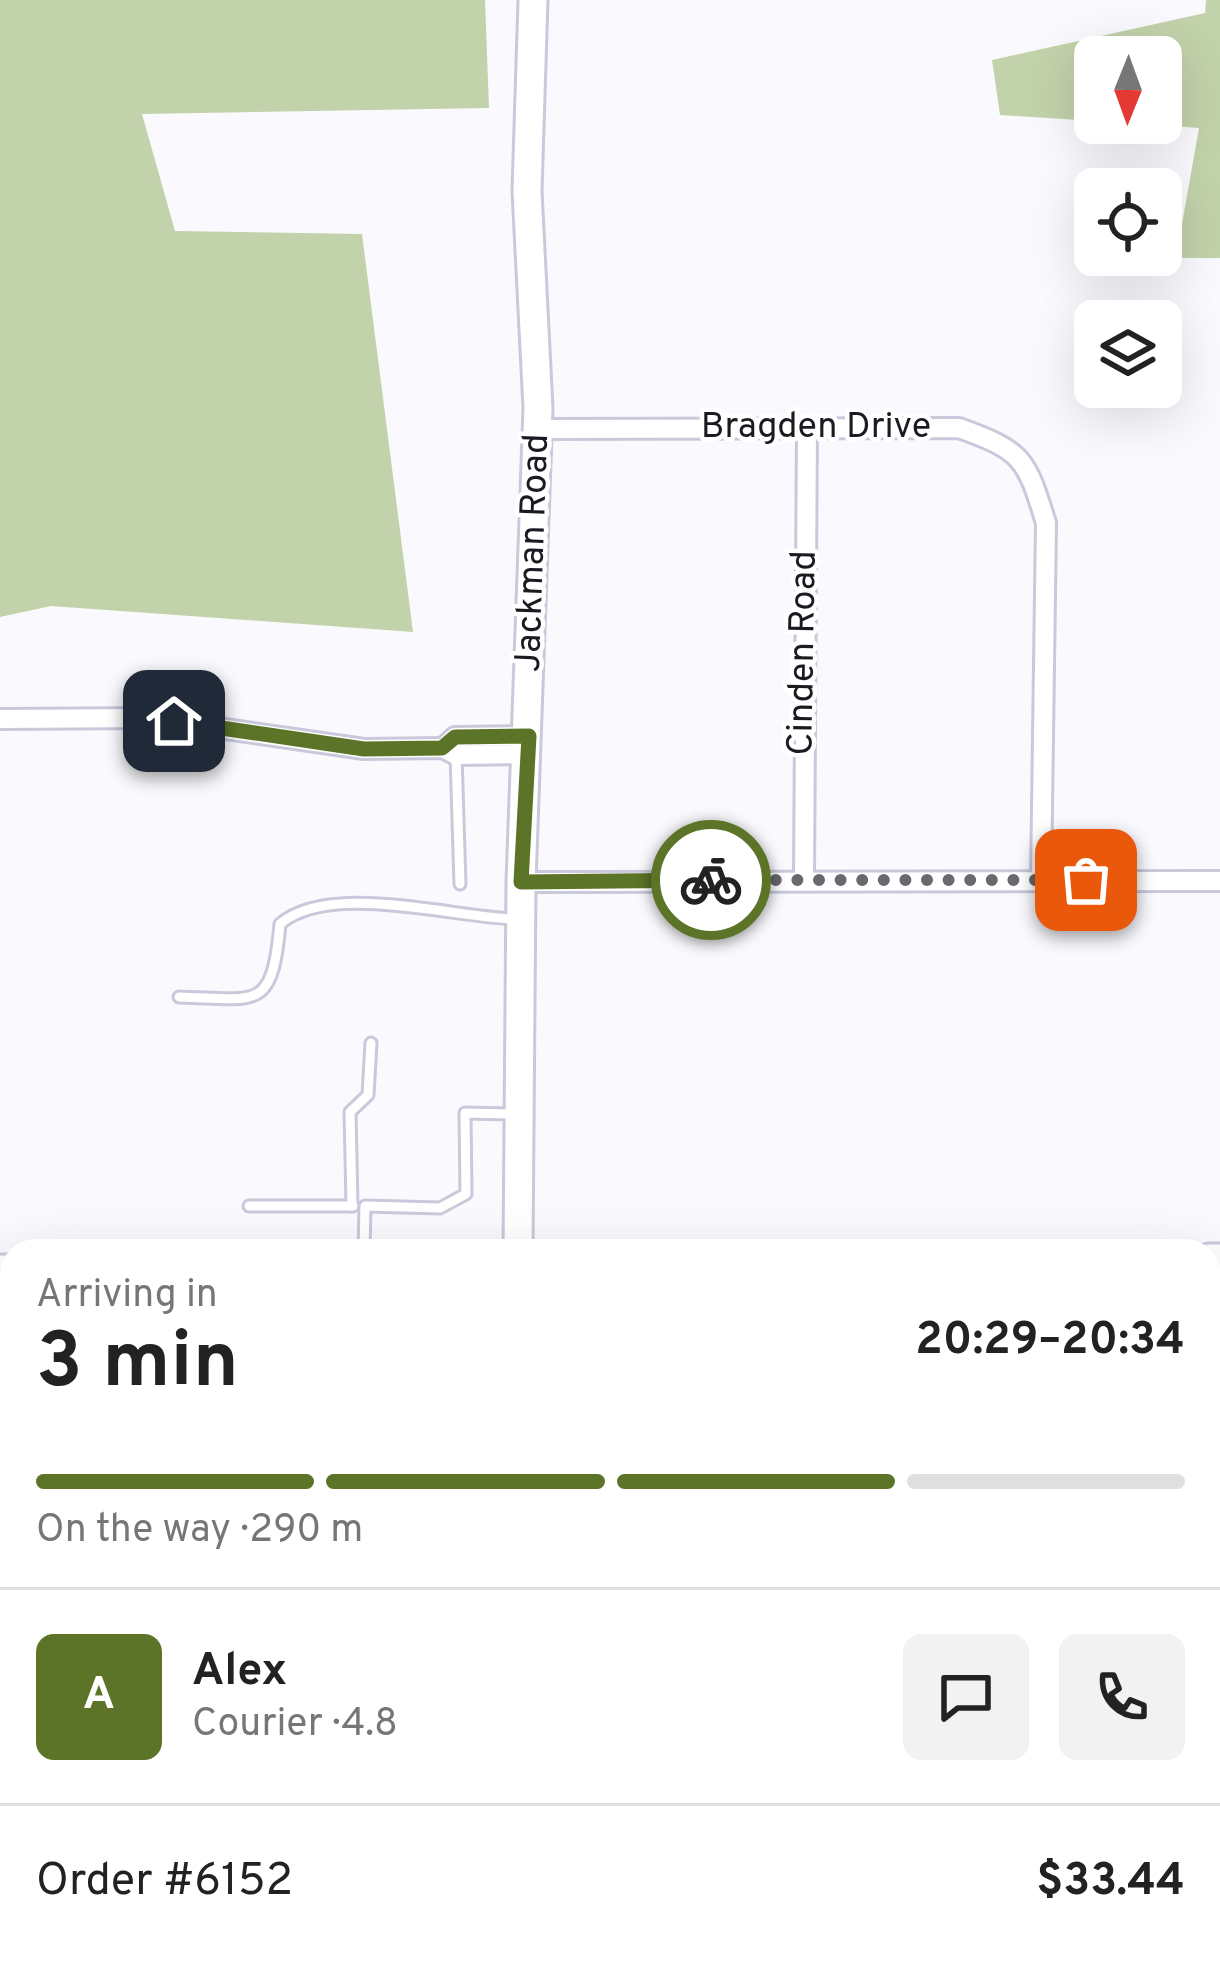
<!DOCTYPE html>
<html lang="en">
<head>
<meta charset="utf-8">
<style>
	body { margin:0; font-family:Overpass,sans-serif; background:#f2f2f2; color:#222; height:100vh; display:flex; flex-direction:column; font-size:45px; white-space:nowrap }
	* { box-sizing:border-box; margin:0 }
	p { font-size:39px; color:#767676 }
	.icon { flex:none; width:66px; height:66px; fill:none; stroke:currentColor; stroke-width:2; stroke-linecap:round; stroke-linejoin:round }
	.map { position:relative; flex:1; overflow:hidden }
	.sheet { position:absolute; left:0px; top:1239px; width:1221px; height:747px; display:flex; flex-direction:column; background:#fff; border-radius:36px 36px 0 0; box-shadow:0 12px 48px #0002 }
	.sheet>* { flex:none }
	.needle { width:78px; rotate:181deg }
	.buttons { position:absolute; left:1074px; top:36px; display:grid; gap:24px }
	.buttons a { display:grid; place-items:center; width:108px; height:108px; border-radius:18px; background:#fff; box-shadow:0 12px 48px #0002; font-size:60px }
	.pin { position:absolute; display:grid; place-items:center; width:102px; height:102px; color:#fff; margin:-51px; border-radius:24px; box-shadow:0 6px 18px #0006 }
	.courier { position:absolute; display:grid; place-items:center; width:120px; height:120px; margin:-60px; border:9px solid #5c7427; border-radius:50%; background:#fff; color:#222; box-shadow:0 3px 15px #0007 }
	.overview em { font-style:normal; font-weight:700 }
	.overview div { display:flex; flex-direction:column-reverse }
	.overview { display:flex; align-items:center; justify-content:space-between; height:204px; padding:0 36px }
	h1 { font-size:78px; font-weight:700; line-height:90px }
	.bar { display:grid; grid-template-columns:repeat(4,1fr); gap:18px 12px; align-content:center; height:144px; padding:0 36px }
	.bar i { height:15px; border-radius:9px; background:#e0e0e0 }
	.bar .current { background:#5c7427 }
	.bar p { grid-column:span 4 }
	.line { display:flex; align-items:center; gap:30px; padding:0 36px; border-top:3px solid #e0e0e0 }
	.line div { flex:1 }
	.round { display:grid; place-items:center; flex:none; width:126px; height:126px; border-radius:18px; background:#f2f2f2 }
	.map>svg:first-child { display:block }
</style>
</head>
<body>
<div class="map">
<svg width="1220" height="1985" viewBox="0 0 1220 1985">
	<rect width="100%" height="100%" fill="#fafafe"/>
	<g fill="#c2d2aa">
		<path d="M 0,0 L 485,0 L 489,108 L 142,114 L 175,231 L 362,234 L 413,632 L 51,606 L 0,617 Z"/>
		<path d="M 1206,0 L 1220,0 L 1220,258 L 1176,258 L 1199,128 L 1131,123 L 1161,123 L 1161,57 L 1095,57 L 1095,121 L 1000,115 L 992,60 L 1205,13 Z"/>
	</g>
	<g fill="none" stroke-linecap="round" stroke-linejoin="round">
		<defs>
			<g id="lane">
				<path d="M 456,755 L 460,884"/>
				<path d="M 179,997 C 258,999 272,1012 280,924 C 330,881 454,918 516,919"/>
				<path d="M 249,1206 L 353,1206"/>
				<path d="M 352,1206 L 350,1112 L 368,1095 L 371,1043"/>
				<path d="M 364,1251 L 365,1206 L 440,1208 L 466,1194 L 465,1113 L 514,1114"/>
				<path d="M 0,1688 L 12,1711"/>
				<path d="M 2,1985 L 12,1972"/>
			</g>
			<g id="street">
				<path d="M 538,429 L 959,428 C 1023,451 1026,458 1046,523 L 1041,880"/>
				<path d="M 0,719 L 149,718 L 364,749 L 443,748 L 456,755 L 528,754"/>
				<path d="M 443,748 L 455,737 L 529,736"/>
				<path d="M 804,878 L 807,428"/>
				<path d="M 521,882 L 1220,881"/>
				<path d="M 0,1443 L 12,1442"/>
				<path d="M 0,1493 L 12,1492"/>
				<path d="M 1209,1504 L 1220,1486"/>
				<path d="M 0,1846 L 12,1868"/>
				<path d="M 278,1974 L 279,1985"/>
				<path d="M 1207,1985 L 1207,1974"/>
			</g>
			<g id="secondary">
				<path d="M 518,1251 L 521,882 L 538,408 L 527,191 L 533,0"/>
				<path d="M 1209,1258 L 1220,1258"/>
				<path d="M 0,1269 L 12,1269"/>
				<path d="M 523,1974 L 523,1985"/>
			</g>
		</defs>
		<use href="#lane" stroke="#cac9dc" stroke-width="15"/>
		<use href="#street" stroke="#cac9dc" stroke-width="24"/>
		<use href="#secondary" stroke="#cac9dc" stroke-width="33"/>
		<use href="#lane" stroke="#fff" stroke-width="9"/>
		<use href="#street" stroke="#fff" stroke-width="18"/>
		<use href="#secondary" stroke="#fff" stroke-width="27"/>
	</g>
	<g fill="#a9a9b8">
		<rect x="0" y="1509" width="12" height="56"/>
		<path d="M 12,1602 L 12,1643 L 0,1622 L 0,1609 Z"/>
		<path d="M 858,1974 L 890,1974 L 887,1984 Z"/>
		<path d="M 1117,1974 L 1166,1974 L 1166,1979 L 1135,1978 Z"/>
	</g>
	<g fill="#c4c4d6" stroke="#898996" stroke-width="3">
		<rect x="0" y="1509" width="12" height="43"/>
		<path d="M 12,1602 L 12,1630 L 0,1609 Z"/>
		<path d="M 68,1974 L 72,1974 L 105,1985 L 65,1985 Z"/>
		<path d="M 321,1974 L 342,1974 L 342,1984 L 353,1985 L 321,1985 Z"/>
		<rect x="1118" y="1974" width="17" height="11"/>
		<rect x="442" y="1977" width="24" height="8"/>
	</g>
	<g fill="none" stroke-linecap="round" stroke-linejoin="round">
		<path stroke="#68686e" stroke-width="12" stroke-dasharray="0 21.6" d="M 711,880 L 1086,880"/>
		<path stroke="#5c7427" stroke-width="15" d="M 174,721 L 364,749 L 442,748 L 455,737 L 529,736 L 521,882 L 711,880"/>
	</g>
	<g text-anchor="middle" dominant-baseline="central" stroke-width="9" stroke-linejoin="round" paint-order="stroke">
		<g font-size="36" fill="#1a1a21" stroke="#fff">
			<text x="816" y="428">Bragden Drive</text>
			<text transform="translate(534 553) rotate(-88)">Jackman Road</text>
			<text transform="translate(804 653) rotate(-89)">Cinden Road</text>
		</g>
	</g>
</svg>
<div class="buttons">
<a><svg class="needle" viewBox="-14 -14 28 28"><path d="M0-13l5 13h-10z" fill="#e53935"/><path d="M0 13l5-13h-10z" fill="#767676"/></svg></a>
<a><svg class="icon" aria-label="locate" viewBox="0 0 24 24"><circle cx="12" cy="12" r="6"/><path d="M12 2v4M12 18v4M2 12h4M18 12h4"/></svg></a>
<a><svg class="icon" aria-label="layers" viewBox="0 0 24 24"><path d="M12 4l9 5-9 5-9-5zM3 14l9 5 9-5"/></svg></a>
</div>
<div class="pin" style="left:1086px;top:880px;background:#ea580c"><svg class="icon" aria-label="bag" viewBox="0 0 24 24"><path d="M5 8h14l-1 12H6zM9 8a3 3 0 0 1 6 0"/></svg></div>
<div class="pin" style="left:174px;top:721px;background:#1f2937"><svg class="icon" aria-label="home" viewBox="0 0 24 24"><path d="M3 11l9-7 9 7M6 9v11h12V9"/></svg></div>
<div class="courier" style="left:711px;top:880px"><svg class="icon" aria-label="bike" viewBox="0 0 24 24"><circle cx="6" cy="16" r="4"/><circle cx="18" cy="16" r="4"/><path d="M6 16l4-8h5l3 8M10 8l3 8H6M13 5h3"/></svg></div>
<section class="sheet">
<div class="overview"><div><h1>3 min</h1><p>Arriving in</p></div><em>20:29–20:34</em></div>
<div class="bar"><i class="current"></i><i class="current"></i><i class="current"></i><i></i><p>On the way · 290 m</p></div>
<div class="line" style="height:216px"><b class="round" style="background:#5c7427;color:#fff">A</b><div><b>Alex</b><p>Courier · 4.8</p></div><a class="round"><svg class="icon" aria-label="chat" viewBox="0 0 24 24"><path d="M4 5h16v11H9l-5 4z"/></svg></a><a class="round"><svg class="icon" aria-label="phone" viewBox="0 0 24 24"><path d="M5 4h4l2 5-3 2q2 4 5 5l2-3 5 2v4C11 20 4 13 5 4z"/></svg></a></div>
<div class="line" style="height:156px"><div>Order #6152</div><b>$33.44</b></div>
</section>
</div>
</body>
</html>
